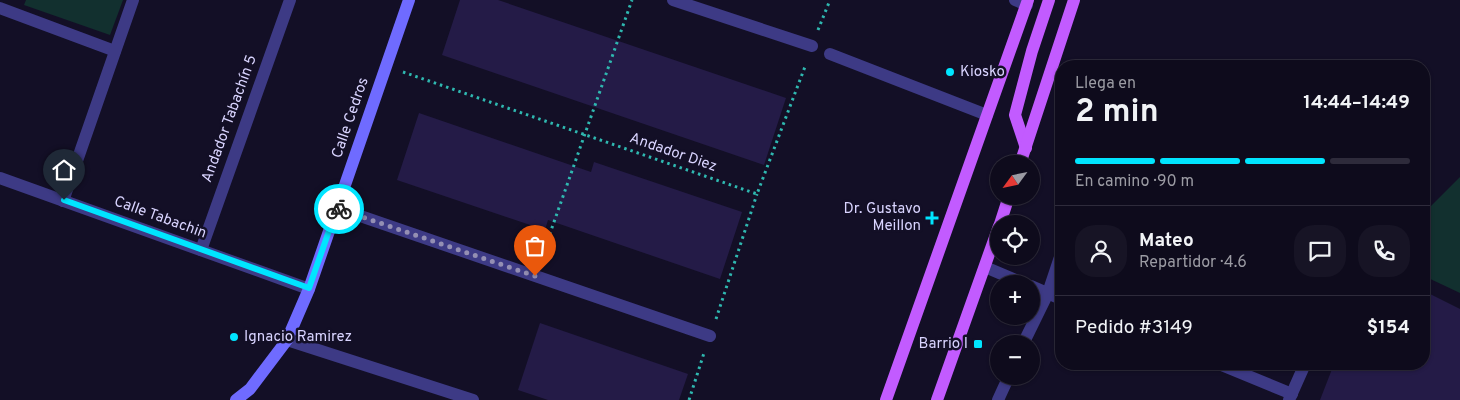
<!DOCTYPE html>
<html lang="es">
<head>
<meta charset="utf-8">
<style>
	body { margin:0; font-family:Overpass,sans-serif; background:#171425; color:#f1f3f6; height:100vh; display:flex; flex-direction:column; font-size:19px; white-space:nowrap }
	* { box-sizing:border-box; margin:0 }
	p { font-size:16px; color:#9b9ba3 }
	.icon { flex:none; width:28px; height:28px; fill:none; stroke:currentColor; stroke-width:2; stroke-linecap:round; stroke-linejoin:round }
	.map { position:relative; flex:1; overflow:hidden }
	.drawer { position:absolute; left:1055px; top:60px; width:375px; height:310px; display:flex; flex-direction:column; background:#0e0b1c; border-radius:20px; box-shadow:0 1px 4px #0004,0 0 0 1px #2e2b3b }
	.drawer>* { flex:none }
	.needle { width:32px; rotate:237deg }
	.controls { position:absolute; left:990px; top:155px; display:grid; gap:10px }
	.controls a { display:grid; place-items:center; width:50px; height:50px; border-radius:50%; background:#0e0b1c; box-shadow:0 1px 4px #0004,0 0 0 1px #2e2b3b; font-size:25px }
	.pin { position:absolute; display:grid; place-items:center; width:42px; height:42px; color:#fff; margin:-51px -21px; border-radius:50% 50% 50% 0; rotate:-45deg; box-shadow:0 0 5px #0007 }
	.pin .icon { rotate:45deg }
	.courier { position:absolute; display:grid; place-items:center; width:50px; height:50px; margin:-25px; border:4px solid #00e5ff; border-radius:50%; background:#fff; color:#222; box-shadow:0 1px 6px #0007 }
	.summary em { font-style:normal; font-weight:700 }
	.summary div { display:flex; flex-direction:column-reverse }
	.summary { display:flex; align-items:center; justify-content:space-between; height:85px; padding:0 20px }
	h1 { font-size:32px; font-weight:700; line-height:38px }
	.bar { display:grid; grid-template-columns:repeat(4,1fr); gap:8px 5px; align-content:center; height:60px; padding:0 20px }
	.bar i { height:6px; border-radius:4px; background:#2e2b3b }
	.bar .current { background:#00e5ff }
	.bar p { grid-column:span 4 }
	.line { display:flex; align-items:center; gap:12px; padding:0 20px; border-top:1px solid #2e2b3b }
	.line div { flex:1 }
	.round { display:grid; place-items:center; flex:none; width:52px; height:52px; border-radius:20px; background:#171425 }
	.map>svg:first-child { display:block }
</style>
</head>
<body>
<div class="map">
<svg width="1460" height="400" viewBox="0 0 1460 400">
	<rect width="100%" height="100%" fill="#130f26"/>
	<g fill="#12302f">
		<path d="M 26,0 L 123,0 L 110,35 L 24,5 Z"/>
		<path d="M 1460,177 L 1460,293 L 1424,276 L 1424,213 Z"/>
	</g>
	<g fill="#241b47">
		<path d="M 460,0 L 498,0 L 786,98 L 764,165 L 442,55 Z"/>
		<path d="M 419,113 L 591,172 L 594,162 L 742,212 L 720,279 L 548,220 L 545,230 L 397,180 Z"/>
		<path d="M 1424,291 L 1460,309 L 1460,400 L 1320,400 L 1334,364 L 1424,364 Z"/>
		<path d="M 540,323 L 688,374 L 679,400 L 548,400 L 518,390 Z"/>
	</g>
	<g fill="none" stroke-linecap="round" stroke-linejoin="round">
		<g stroke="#2fb8b0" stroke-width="3" stroke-dasharray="2.5 4" stroke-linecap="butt">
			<path d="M 818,30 L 830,0"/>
			<path d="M 403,72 L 757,194 L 806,64"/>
			<path d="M 541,259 L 632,0"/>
			<path d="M 716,319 L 757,194"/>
			<path d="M 689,400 L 704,353"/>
		</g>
		<g stroke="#3d3a85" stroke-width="12">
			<path d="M 1015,0 L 1027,5"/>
			<path d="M 830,54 L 987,115"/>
			<path d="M 201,250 L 290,0"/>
			<path d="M 985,267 L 1025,284"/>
			<path d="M 1031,286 L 1061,299"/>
			<path d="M 1023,344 L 1048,293 L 1061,254"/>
			<path d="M 1219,364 L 1292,394"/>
			<path d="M 998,400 L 1009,376"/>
			<path d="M 1289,400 L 1305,364"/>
		</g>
		<g stroke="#3d3a85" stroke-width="12">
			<path d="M 673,0 L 812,46"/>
			<path d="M 0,8 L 115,51"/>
			<path d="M 0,178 L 309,289"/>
			<path d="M 63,201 L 133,0"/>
			<path d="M 337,208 L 710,336"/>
			<path d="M 287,340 L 473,400"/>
		</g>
		<path stroke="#6f6bff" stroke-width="12" d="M 236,400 L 250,389 L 287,340 L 309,289 L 409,0"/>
		<g stroke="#c25bff" stroke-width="12">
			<path d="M 1026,148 L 1015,115 L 1032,51 L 1049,0"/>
			<path d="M 1020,164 L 1074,0"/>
			<path d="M 1000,224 L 1009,196"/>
			<path d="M 886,400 L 1028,0"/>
			<path d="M 937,400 L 999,226"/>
		</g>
	</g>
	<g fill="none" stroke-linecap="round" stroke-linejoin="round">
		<path stroke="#948fb3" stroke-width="5" stroke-dasharray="0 9" d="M 339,209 L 535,276"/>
		<path stroke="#00e5ff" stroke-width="6" d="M 64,200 L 309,288 L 337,208 L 339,209"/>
	</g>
	<g fill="#00e5ff" stroke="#130f26" stroke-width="2">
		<circle cx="950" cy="72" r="5"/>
		<path d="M929.5 210.5h5v5h5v5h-5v5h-5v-5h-5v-5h5z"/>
		<circle cx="234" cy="337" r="5"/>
		<rect x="973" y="339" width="10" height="10" rx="2.5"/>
	</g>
	<g text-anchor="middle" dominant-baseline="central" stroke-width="5" stroke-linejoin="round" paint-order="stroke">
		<g font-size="15" fill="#d9d4ff" stroke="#130f26" text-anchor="start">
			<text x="960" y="72">Kiosko</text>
			<text x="921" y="209" text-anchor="end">Dr. Gustavo<tspan x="921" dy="17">Meillon</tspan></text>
			<text x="244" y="337">Ignacio Ramirez</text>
			<text x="968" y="344" text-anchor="end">Barrio I</text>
		</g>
		<g font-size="15" fill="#d9d4ff" stroke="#130f26">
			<text transform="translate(351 118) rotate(-71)">Calle Cedros</text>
			<text transform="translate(230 119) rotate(-70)">Andador Tabachín 5</text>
			<text transform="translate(673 153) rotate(19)">Andador Diez</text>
			<text transform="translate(160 218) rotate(20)">Calle Tabachin</text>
		</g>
	</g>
</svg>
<div class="controls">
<a><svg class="needle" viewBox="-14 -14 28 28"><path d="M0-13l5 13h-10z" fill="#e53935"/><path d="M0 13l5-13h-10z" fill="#9b9ba3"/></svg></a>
<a><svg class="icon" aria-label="locate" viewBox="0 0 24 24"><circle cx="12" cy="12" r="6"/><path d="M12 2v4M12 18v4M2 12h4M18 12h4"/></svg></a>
<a>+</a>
<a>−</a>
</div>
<div class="pin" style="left:535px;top:276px;background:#ea580c"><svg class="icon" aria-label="bag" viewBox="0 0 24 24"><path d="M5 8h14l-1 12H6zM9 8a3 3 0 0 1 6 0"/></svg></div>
<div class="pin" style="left:64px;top:200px;background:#1f2937"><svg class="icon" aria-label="home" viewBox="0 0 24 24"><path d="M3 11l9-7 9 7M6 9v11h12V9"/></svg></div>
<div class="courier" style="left:339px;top:209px"><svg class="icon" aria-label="bike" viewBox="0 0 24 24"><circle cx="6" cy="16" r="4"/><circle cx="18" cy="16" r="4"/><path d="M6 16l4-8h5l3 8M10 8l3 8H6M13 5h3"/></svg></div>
<section class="drawer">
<div class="summary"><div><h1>2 min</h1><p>Llega en</p></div><em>14:44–14:49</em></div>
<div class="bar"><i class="current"></i><i class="current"></i><i class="current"></i><i></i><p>En camino · 90 m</p></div>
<div class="line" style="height:90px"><a class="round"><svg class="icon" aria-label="person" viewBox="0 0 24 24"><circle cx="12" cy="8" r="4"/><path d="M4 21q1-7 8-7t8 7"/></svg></a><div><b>Mateo</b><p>Repartidor · 4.6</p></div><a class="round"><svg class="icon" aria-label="chat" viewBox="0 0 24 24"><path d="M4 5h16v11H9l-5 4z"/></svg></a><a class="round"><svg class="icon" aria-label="phone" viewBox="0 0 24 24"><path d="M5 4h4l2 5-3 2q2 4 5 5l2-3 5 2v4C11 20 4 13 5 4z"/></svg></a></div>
<div class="line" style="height:65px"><div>Pedido #3149</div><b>$154</b></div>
</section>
</div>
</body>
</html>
